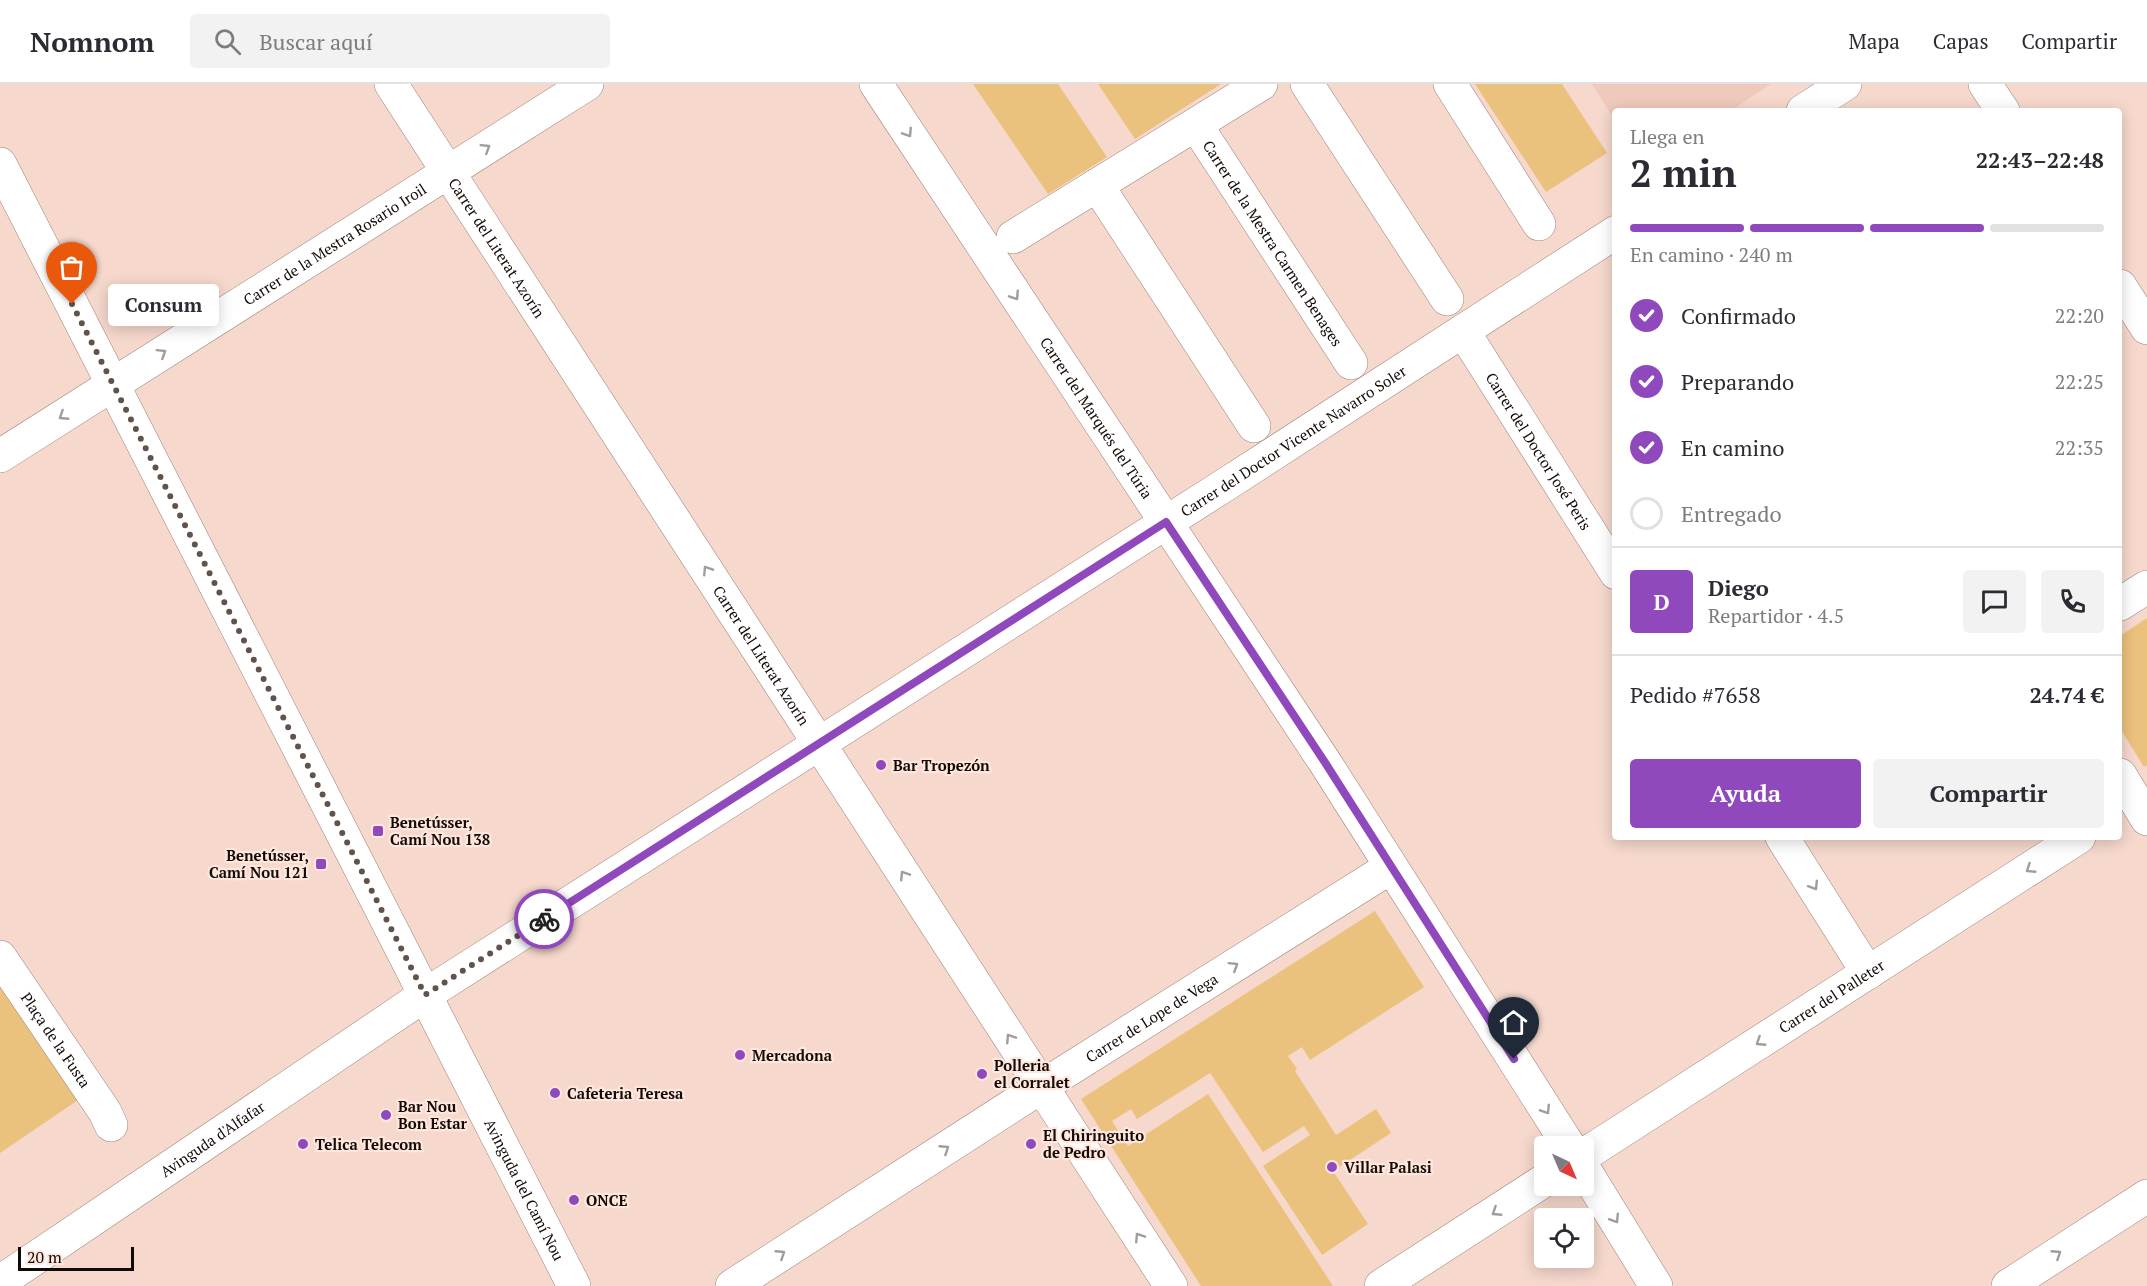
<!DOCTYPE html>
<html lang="es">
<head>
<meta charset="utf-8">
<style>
	body { margin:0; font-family:"PT Serif",serif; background:#f2f2f3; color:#2b2b33; height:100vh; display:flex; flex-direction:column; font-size:22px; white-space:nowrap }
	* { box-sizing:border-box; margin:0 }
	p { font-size:20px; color:#7c7c81 }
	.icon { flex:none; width:33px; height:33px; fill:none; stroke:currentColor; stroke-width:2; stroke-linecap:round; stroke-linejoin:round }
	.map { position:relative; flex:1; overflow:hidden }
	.details { position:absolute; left:1612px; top:24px; width:510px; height:732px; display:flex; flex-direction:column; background:#fff; border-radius:6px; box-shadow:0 3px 15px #0003 }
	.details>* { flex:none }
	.needle { width:39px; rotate:136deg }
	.controls { position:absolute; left:1534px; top:1052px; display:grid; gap:12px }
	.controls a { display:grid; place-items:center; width:60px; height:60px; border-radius:6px; background:#fff; box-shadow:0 3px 15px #0003; font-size:30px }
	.scale { position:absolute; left:18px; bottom:15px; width:116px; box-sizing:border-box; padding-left:6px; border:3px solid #130a06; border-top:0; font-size:16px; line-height:21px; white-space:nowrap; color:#130a06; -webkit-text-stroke:4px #ffe7de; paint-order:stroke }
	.pin { position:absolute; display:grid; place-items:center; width:51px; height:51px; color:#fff; margin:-62px -26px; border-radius:50% 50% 50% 0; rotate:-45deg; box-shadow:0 0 6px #0007 }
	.pin .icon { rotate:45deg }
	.courier { position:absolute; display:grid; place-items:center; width:60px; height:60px; margin:-30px; border:4px solid #9049bd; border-radius:50%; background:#fff; color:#222; box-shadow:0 2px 8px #0007 }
	.bubble { position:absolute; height:42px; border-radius:6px; background:#fff; box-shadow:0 3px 15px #0003; font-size:20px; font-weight:700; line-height:42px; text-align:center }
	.summary em { font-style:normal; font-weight:700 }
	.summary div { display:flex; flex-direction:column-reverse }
	.summary { display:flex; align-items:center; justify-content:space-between; height:102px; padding:0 18px }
	h1 { font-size:39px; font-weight:700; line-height:45px }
	.bar { display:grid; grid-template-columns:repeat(4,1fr); gap:9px 6px; align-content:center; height:72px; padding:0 18px }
	.bar i { height:8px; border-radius:4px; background:#e1e1e2 }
	.bar .active { background:#9049bd }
	.bar p { grid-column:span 4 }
	.line { display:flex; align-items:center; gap:15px; padding:0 18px; border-top:2px solid #e1e1e2 }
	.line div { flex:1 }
	.round { display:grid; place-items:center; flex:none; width:63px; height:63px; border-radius:6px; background:#f2f2f3 }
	ol { padding:0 18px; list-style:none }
	li { display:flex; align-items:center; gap:18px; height:66px }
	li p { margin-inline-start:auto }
	li .icon { padding:6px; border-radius:50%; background:#9049bd; color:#fff; stroke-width:4 }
	li:last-child { color:#7c7c81 }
	li i { width:33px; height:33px; border:3px solid #e1e1e2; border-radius:50% }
	.cta { display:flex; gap:12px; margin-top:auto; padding:12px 18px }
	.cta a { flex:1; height:69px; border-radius:6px; background:#9049bd; color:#fff; font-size:24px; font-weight:700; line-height:69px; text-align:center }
	.cta a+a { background:#f2f2f3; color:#2b2b33 }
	header { display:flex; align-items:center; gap:36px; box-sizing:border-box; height:84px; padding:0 30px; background:#fff; border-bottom:2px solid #e1e1e2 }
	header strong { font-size:28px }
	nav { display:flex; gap:33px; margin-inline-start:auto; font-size:21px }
	.search { width:420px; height:54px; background:#f2f2f3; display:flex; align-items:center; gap:15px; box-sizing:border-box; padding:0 21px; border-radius:6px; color:#7c7c81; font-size:22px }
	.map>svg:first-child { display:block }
</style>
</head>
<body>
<header>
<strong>Nomnom</strong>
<div class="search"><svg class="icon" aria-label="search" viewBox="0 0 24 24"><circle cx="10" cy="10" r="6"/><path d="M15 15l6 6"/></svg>Buscar aquí</div>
<nav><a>Mapa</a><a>Capas</a><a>Compartir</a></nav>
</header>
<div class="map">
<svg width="2147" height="1202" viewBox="0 0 2147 1202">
	<rect width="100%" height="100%" fill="#f6d8cd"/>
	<path fill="#efcabc" d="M 1592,0 L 1771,0 L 1730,27 L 1616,27 L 1615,37 Z"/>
	<g fill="#eac17d">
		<path d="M 973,0 L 1058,0 L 1107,73 L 1048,110 Z"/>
		<path d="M 1098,0 L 1221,0 L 1135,55 Z"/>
		<path d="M 1475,0 L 1562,0 L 1607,69 L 1546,108 Z"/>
		<path d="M 2147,534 L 2147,681 L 2144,683 L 2120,644 L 2120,552 Z"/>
		<path d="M 1375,827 L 1424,903 L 1310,976 L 1302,963 L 1288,972 L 1297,985 L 1295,987 L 1336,1051 L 1376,1025 L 1391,1049 L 1333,1087 L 1368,1140 L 1322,1171 L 1263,1082 L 1310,1051 L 1304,1042 L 1263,1068 L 1210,989 L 1137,1035 L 1131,1025 L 1112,1037 L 1128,1062 L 1208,1010 L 1333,1202 L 1201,1202 L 1081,1015 Z"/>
		<path d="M 0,901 L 78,1016 L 0,1069 Z"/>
	</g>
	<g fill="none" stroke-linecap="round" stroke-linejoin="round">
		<defs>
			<g id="pedestrian">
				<path d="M 1307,0 L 1447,215"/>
				<path d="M 1450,0 L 1539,140"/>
				<path id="s1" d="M 1196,41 L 1351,279"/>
				<path d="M 1097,101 L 1254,342"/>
				<path d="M 1013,153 L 1261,0"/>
				<path id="s2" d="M 0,873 L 105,1028 L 111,1041"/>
			</g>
			<g id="minor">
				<path id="s3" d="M 391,0 L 1171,1202"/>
				<path id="s4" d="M 876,0 L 1326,680 L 1569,1062"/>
				<path d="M 1985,0 L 2003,27"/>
				<path d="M 1803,27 L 1845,0"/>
				<path d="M 2120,202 L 2147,244"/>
				<path id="s5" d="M 1463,247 L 1616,489"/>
				<path id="s6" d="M 0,372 L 587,0"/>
				<path d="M 2120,520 L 2147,503"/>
				<path d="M 2120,691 L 2147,735"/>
				<path d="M 1782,753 L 1868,889"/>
				<path id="s7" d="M 425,911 L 1228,399 L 1616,148"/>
				<path id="s8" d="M 1584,1071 L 2079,753"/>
				<path d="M 1584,1085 L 1656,1202"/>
				<path id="s9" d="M 732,1202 L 1041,1003 L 1391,783"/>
				<path d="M 1381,1202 L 1545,1096"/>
				<path d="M 2008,1202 L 2147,1112"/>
			</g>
			<g id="tertiary">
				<path id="s10" d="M 0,80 L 574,1202"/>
				<path id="s11" d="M 0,1198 L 425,911"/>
			</g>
		</defs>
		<use href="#pedestrian" stroke="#9c8277" stroke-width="34"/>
		<use href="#minor" stroke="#9c8277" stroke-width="34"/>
		<use href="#tertiary" stroke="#9c8277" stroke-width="34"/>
		<use href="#pedestrian" stroke="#fff" stroke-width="33"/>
		<use href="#minor" stroke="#fff" stroke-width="33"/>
		<use href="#tertiary" stroke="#fff" stroke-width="33"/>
	</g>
	<defs><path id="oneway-chevron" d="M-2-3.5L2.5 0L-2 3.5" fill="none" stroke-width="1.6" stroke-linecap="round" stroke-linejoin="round" transform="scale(1.5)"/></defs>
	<g stroke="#a19d9b">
		<use href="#oneway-chevron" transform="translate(908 49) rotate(57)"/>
		<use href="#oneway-chevron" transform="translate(486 64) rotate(-32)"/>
		<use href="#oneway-chevron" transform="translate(1015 212) rotate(57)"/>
		<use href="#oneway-chevron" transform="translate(162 269) rotate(-32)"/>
		<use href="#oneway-chevron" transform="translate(63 332) rotate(147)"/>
		<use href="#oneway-chevron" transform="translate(707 486) rotate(-123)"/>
		<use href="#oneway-chevron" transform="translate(2030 785) rotate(147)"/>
		<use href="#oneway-chevron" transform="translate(904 791) rotate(-123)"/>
		<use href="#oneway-chevron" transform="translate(1814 802) rotate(58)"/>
		<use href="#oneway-chevron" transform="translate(1234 882) rotate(-32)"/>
		<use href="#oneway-chevron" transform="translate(1010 954) rotate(-123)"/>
		<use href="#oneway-chevron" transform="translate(1760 958) rotate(147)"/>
		<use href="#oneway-chevron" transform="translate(1546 1026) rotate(57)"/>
		<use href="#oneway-chevron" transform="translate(945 1065) rotate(-33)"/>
		<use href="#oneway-chevron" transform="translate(1496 1128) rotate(147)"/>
		<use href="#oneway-chevron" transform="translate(1615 1135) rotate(58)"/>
		<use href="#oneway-chevron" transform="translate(1139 1153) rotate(-123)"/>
		<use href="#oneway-chevron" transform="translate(781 1170) rotate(-33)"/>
		<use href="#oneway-chevron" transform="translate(2057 1170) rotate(-33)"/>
	</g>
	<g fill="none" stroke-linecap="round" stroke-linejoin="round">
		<path stroke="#62524c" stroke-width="6" stroke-dasharray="0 10.8" d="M 72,220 L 425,911 L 544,835"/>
		<path stroke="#9049bd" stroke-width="8" d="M 544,835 L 1166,438 L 1326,680 L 1514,975"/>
	</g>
	<g fill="#9049bd" stroke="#ffe7de" stroke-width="2">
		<circle cx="881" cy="681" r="6"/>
		<rect x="372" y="741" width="12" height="12" rx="3"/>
		<rect x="315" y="774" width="12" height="12" rx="3"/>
		<circle cx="740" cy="971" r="6"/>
		<circle cx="982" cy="990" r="6"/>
		<circle cx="555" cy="1009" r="6"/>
		<circle cx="386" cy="1031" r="6"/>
		<circle cx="303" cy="1060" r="6"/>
		<circle cx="1031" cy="1060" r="6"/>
		<circle cx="1332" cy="1083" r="6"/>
		<circle cx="574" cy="1116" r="6"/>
	</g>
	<g text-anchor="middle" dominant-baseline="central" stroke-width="4.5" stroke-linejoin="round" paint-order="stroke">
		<g font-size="15" fill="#130a06" stroke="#ffe7de">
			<text stroke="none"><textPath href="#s6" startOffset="396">Carrer de la Mestra Rosario Iroil</textPath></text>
			<text stroke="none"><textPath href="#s1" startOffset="141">Carrer de la Mestra Carmen Benages</textPath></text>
			<text stroke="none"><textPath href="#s3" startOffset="195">Carrer del Literat Azorín</textPath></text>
			<text stroke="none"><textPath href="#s4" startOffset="400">Carrer del Marqués del Túria</textPath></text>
			<text stroke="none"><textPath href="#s7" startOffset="1030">Carrer del Doctor Vicente Navarro Soler</textPath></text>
			<text stroke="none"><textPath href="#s5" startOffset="142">Carrer del Doctor José Peris</textPath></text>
			<text stroke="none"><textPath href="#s3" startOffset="681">Carrer del Literat Azorín</textPath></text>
			<text stroke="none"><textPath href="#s8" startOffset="294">Carrer del Palleter</textPath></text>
			<text stroke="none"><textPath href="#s9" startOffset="498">Carrer de Lope de Vega</textPath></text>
			<text stroke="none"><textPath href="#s2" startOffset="100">Plaça de la Fusta</textPath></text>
			<text stroke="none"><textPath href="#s11" startOffset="256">Avinguda d'Alfafar</textPath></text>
			<text stroke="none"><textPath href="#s10" startOffset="1152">Avinguda del Camí Nou</textPath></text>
		</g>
		<g font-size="15" font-weight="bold" fill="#130a06" stroke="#ffe7de" text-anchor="start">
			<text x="893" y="681">Bar Tropezón</text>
			<text x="390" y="738">Benetússer,<tspan x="390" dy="17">Camí Nou 138</tspan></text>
			<text x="309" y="771" text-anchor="end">Benetússer,<tspan x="309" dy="17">Camí Nou 121</tspan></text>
			<text x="752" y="971">Mercadona</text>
			<text x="994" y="981">Polleria<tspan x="994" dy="17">el Corralet</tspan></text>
			<text x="567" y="1009">Cafeteria Teresa</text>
			<text x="398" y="1022">Bar Nou<tspan x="398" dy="17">Bon Estar</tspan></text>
			<text x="1043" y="1051">El Chiringuito<tspan x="1043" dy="17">de Pedro</tspan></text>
			<text x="315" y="1060">Telica Telecom</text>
			<text x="1344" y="1083">Villar Palasi</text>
			<text x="586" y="1116">ONCE</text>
		</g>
	</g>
</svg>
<div class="controls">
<a><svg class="needle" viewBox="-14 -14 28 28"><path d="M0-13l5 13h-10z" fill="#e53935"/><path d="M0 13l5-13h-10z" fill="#7c7c81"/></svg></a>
<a><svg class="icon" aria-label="locate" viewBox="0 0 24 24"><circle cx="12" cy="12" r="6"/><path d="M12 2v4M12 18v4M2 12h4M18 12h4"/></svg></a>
</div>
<div class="scale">20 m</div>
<div class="pin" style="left:72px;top:220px;background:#ea580c"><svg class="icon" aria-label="bag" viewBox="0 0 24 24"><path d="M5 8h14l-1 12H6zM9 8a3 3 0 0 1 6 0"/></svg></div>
<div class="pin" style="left:1514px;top:975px;background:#1f2937"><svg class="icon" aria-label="home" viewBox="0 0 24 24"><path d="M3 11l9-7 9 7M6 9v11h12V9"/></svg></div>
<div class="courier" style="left:544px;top:835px"><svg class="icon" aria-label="bike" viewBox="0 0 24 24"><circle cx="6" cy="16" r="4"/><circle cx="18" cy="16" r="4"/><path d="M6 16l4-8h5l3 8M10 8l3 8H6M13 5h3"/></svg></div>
<div class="bubble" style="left:108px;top:200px;width:111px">Consum</div>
<section class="details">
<div class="summary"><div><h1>2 min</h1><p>Llega en</p></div><em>22:43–22:48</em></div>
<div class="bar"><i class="active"></i><i class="active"></i><i class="active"></i><i></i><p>En camino · 240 m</p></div>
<ol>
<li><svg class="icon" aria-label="check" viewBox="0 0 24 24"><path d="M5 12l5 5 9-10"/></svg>Confirmado<p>22:20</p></li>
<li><svg class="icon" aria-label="check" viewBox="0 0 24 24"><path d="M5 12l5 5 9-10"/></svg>Preparando<p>22:25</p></li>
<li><svg class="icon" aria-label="check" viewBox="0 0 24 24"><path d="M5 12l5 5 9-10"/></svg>En camino<p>22:35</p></li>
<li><i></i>Entregado</li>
</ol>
<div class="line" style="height:108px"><b class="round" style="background:#9049bd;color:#fff">D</b><div><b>Diego</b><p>Repartidor · 4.5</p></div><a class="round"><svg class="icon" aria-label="chat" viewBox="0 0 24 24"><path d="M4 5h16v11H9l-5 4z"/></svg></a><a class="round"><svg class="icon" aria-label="phone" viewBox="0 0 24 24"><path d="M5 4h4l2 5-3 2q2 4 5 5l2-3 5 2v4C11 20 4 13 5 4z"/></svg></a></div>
<div class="line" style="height:78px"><div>Pedido #7658</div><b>24.74 €</b></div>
<div class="cta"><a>Ayuda</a><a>Compartir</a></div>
</section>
</div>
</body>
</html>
